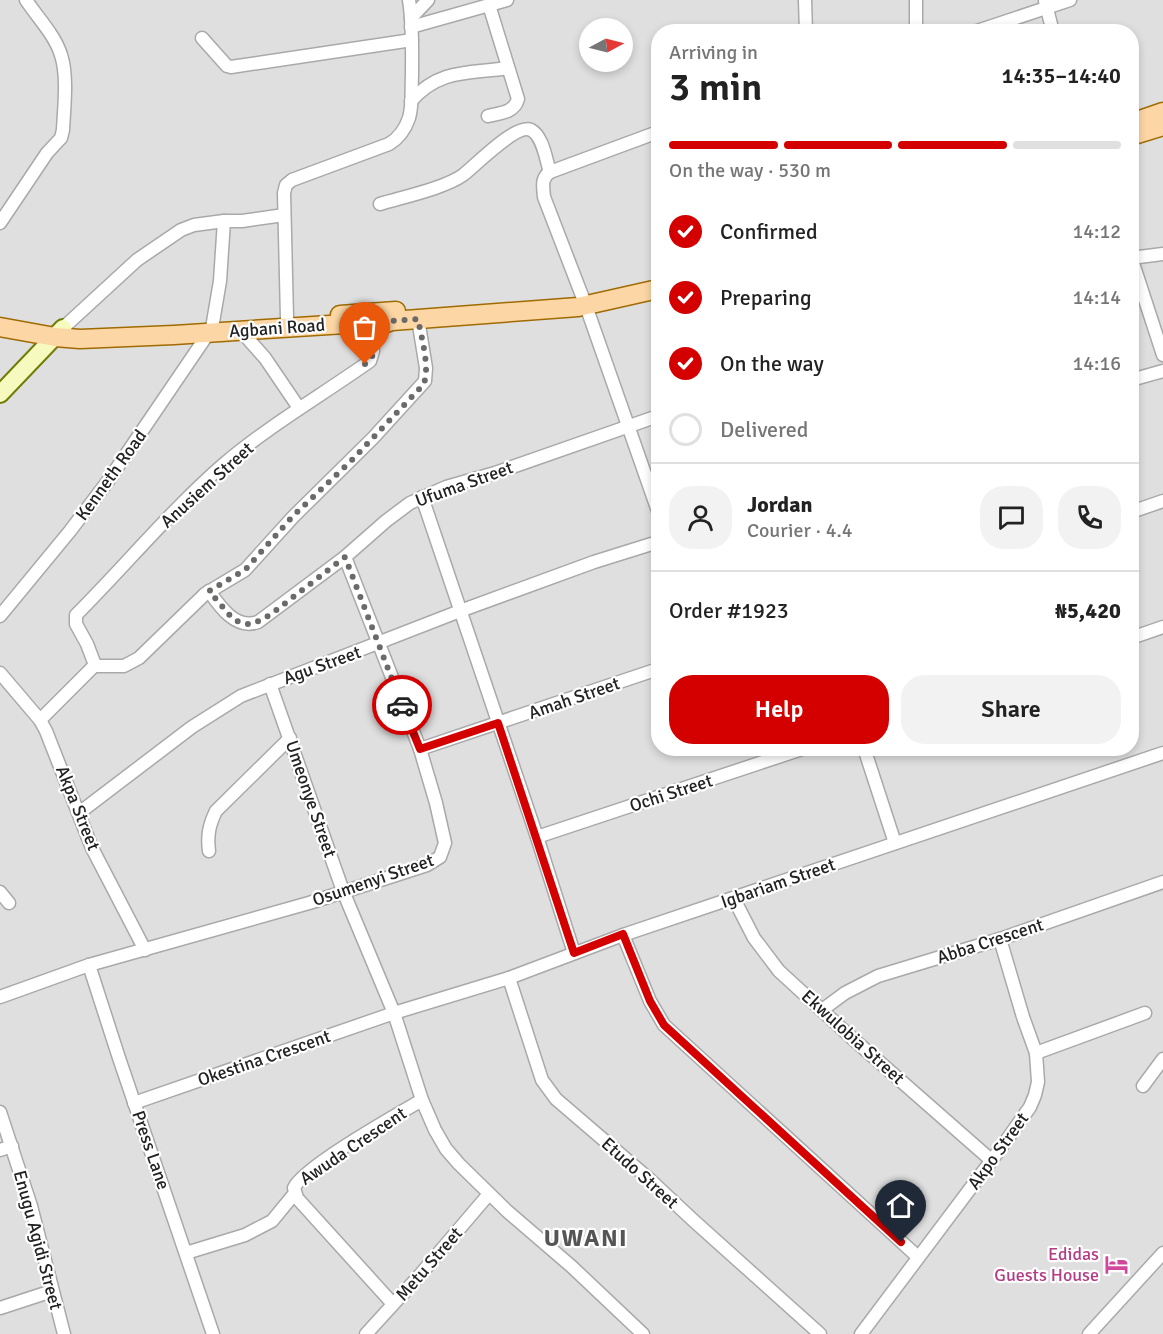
<!DOCTYPE html>
<html lang="en">
<head>
<meta charset="utf-8">
<style>
	body { margin:0; font-family:Signika,sans-serif; background:#f2f2f2; color:#222; height:100vh; display:flex; flex-direction:column; font-size:22px; white-space:nowrap }
	* { box-sizing:border-box; margin:0 }
	p { font-size:20px; color:#767676 }
	.icon { flex:none; width:33px; height:33px; fill:none; stroke:currentColor; stroke-width:2; stroke-linecap:round; stroke-linejoin:round }
	.map { position:relative; flex:1; overflow:hidden }
	.details { position:absolute; left:651px; top:24px; width:488px; height:732px; display:flex; flex-direction:column; background:#fff; border-radius:24px; box-shadow:0 3px 9px #0003 }
	.details>* { flex:none }
	.needle { width:39px; rotate:83deg }
	.tools { position:absolute; left:579px; top:18px; display:grid; gap:12px }
	.tools a { display:grid; place-items:center; width:54px; height:54px; border-radius:50%; background:#fff; box-shadow:0 3px 9px #0003; font-size:30px }
	.pin { position:absolute; display:grid; place-items:center; width:51px; height:51px; color:#fff; margin:-62px -26px; border-radius:50% 50% 50% 0; rotate:-45deg; box-shadow:0 0 6px #0007 }
	.pin .icon { rotate:45deg }
	.courier { position:absolute; display:grid; place-items:center; width:60px; height:60px; margin:-30px; border:4px solid #d40000; border-radius:50%; background:#fff; color:#222; box-shadow:0 2px 8px #0007 }
	.head em { font-style:normal; font-weight:600 }
	.head div { display:flex; flex-direction:column-reverse }
	.head { display:flex; align-items:center; justify-content:space-between; height:102px; padding:0 18px }
	h1 { font-size:39px; font-weight:600; line-height:45px }
	.bar { display:grid; grid-template-columns:repeat(4,1fr); gap:9px 6px; align-content:center; height:72px; padding:0 18px }
	.bar i { height:8px; border-radius:4px; background:#e0e0e0 }
	.bar .selected { background:#d40000 }
	.bar p { grid-column:span 4 }
	.line { display:flex; align-items:center; gap:15px; padding:0 18px; border-top:2px solid #e0e0e0 }
	.line div { flex:1 }
	.round { display:grid; place-items:center; flex:none; width:63px; height:63px; border-radius:24px; background:#f2f2f2 }
	ol { padding:0 18px; list-style:none }
	li { display:flex; align-items:center; gap:18px; height:66px }
	li p { margin-inline-start:auto }
	li .icon { padding:6px; border-radius:50%; background:#d40000; color:#fff; stroke-width:4 }
	li:last-child { color:#767676 }
	li i { width:33px; height:33px; border:3px solid #e0e0e0; border-radius:50% }
	.button { display:flex; gap:12px; margin-top:auto; padding:12px 18px }
	.button a { flex:1; height:69px; border-radius:24px; background:#d40000; color:#fff; font-size:24px; font-weight:600; line-height:69px; text-align:center }
	.button a+a { background:#f2f2f2; color:#222 }
	.map>svg:first-child { display:block }
</style>
</head>
<body>
<div class="map">
<svg width="1163" height="1334" viewBox="0 0 1163 1334">
	<rect width="100%" height="100%" fill="#f2efe9"/>
	<path fill="#e0dfdf" fill-rule="evenodd" d="M 0,0 L 1163,0 L 1163,1334 L 0,1334 ZM 590,28 L 622,28 L 622,62 L 590,62 ZM 658,32 L 1131,32 L 1131,748 L 658,748 Z"/>
	<g fill="none" stroke-linecap="round" stroke-linejoin="round">
		<defs>
			<g id="minor">
				<path d="M 805,0 L 806,32"/>
				<path d="M 1045,1 L 1053,32"/>
				<path d="M 411,18 L 428,0"/>
				<path d="M 411,27 L 507,0"/>
				<path d="M 916,32 L 916,0"/>
				<path d="M 974,32 L 1070,0"/>
				<path d="M 202,38 L 227,66 L 231,67 L 412,40"/>
				<path d="M 411,101 C 440,68 470,74 508,68"/>
				<path d="M 488,116 C 500,113 514,113 518,99 L 489,5"/>
				<path d="M 658,132 L 550,172 C 541,178 543,186 544,197 L 586,306 L 658,511"/>
				<path d="M 380,204 C 403,197 445,188 463,175 C 475,166 516,123 531,130 C 543,136 546,160 550,172"/>
				<path d="M 0,223 L 47,153 L 61,138 L 63,130 C 64,108 68,76 61,55 C 55,35 37,17 26,0"/>
				<path d="M 1131,257 L 1163,355"/>
				<path d="M 1131,258 L 1163,254"/>
				<path d="M 287,318 L 284,193 L 286,185 L 292,180 L 389,144 C 399,138 405,130 409,118 C 413,105 411,90 412,76 C 412,51 413,25 409,0"/>
				<path d="M 63,328 L 137,260 L 181,230 L 194,225 L 224,221"/>
				<path d="M 241,331 L 265,358 L 299,408"/>
				<path d="M 1131,380 L 1163,371"/>
				<path d="M 422,497 L 537,837 L 574,953"/>
				<path d="M 1131,512 L 1163,501"/>
				<path d="M 209,591 C 220,607 236,630 258,622 L 345,557 L 386,521 L 410,503 L 446,487 L 495,473 L 658,416"/>
				<path d="M 0,616 L 70,531 L 108,481 L 212,328 L 220,281 L 224,221 L 242,221 L 284,215"/>
				<path d="M 1131,638 L 1163,627"/>
				<path d="M 95,665 L 87,644 L 76,624 L 76,615 C 126,565 171,510 224,464 C 270,425 322,395 370,361 L 373,351 L 371,328"/>
				<path d="M 0,673 L 40,720 L 46,731 L 92,848 L 145,950"/>
				<path d="M 270,684 L 343,891 L 394,1013 L 422,1100 L 435,1130 L 446,1149 L 459,1164 L 507,1211 L 571,1266 L 643,1334"/>
				<path d="M 40,720 L 94,666 L 124,666 L 139,658 L 205,594 L 245,570 L 293,517 L 373,438 L 425,381 L 426,368 L 418,319"/>
				<path d="M 864,748 L 895,843"/>
				<path d="M 420,749 L 658,669"/>
				<path d="M 79,813 L 192,727 L 241,696 L 460,611 L 594,562 L 658,542"/>
				<path d="M 537,837 L 805,748"/>
				<path d="M 209,851 C 207,836 209,825 216,811 L 290,738"/>
				<path d="M 0,892 L 9,903"/>
				<path d="M 734,899 L 754,938 L 779,971 L 852,1038 L 991,1160"/>
				<path d="M 623,935 L 650,1001 L 664,1025 L 918,1257"/>
				<path d="M 89,965 L 119,1058 L 213,1334"/>
				<path d="M 509,978 L 542,1080 L 556,1099 L 648,1178 L 694,1221 L 820,1334"/>
				<path d="M 0,997 L 89,965 L 309,903 L 427,865 L 440,857 L 445,843 L 436,803 L 420,749 L 345,557"/>
				<path d="M 822,1010 L 845,993 L 878,976 L 1000,939 L 1163,882"/>
				<path d="M 1036,1053 L 1145,1013"/>
				<path d="M 1143,1086 L 1163,1059"/>
				<path d="M 134,1103 L 394,1013 L 509,978 L 623,935 L 1163,753"/>
				<path d="M 0,1112 L 31,1206 L 64,1334"/>
				<path d="M 0,1150 L 12,1146"/>
				<path d="M 186,1253 L 245,1235 L 272,1221 L 295,1193"/>
				<path d="M 393,1304 L 297,1198 L 294,1188 C 302,1168 398,1114 422,1100"/>
				<path d="M 0,1308 L 52,1291"/>
				<path d="M 366,1334 L 419,1276 L 489,1194"/>
				<path d="M 861,1334 L 1006,1141 L 1030,1107 L 1035,1095 L 1038,1082 L 1036,1053 L 1023,1017 L 1000,939"/>
				<path d="M 1089,1334 L 1163,1253"/>
			</g>
			<path id="secondary" d="M 0,394 L 63,328"/>
			<g id="primary">
				<path d="M 1131,123 L 1163,112"/>
				<path d="M 1131,136 L 1163,126"/>
				<path d="M 340,315 L 396,311"/>
				<path d="M 0,327 L 55,337 L 80,339 L 174,335 L 345,324 L 371,328 L 392,321 L 578,307 L 658,289"/>
			</g>
		</defs>
		<use href="#minor" stroke="#a9a9a9" stroke-width="15"/>
		<use href="#secondary" stroke="#707d05" stroke-width="20"/>
		<use href="#primary" stroke="#a06b00" stroke-width="21"/>
		<use href="#minor" stroke="#fff" stroke-width="12"/>
		<use href="#secondary" stroke="#f7fabf" stroke-width="16"/>
		<use href="#primary" stroke="#fcd6a4" stroke-width="18"/>
	</g>
	<g fill="none" stroke-linecap="round" stroke-linejoin="round">
		<path stroke="#6b6a68" stroke-width="6" stroke-dasharray="0 10.8" d="M 365,364 L 373,355 L 370,327 L 392,321 L 418,319 C 421,336 431,370 423,385 L 351,461 L 293,516 L 245,570 L 209,591 L 233,619 L 244,624 L 253,624 L 270,615 L 345,557 L 402,705"/>
		<path stroke="#d40000" stroke-width="8" d="M 402,705 L 420,749 L 498,723 L 574,953 L 623,934 L 650,1001 L 664,1025 L 901,1242"/>
	</g>
	<defs>
		<symbol id="hotel-bare" viewBox="-9 -9 18 18"><path d="M-6-4.5h1.5V1H6V5H4.5V3h-9V5H-6ZM-4 0a1.8 1.8 0 1 1 3.6 0ZM.5 0V-2.5h3Q6-2.5 6 0Z" fill="#d1479c" stroke="#fff" stroke-width="2.5" paint-order="stroke"/></symbol>
	</defs>
	<g fill-rule="evenodd">
		<use href="#hotel-bare" x="1100" y="1248" width="33" height="33"/>
	</g>
	<g text-anchor="middle" dominant-baseline="central" stroke-width="4.5" stroke-linejoin="round" paint-order="stroke">
		<g font-size="18" fill="#222" stroke="#fff">
			<text transform="translate(277 328) rotate(-4)">Agbani Road</text>
			<text transform="translate(111 475) rotate(-54)">Kenneth Road</text>
			<text transform="translate(464 484) rotate(-20)">Ufuma Street</text>
			<text transform="translate(207 485) rotate(-42)">Anusiem Street</text>
			<text transform="translate(322 665) rotate(-20)">Agu Street</text>
			<text transform="translate(574 698) rotate(-19)">Amah Street</text>
			<text transform="translate(671 793) rotate(-18)">Ochi Street</text>
			<text transform="translate(311 799) rotate(71)">Umeonye Street</text>
			<text transform="translate(78 808) rotate(68)">Akpa Street</text>
			<text transform="translate(373 880) rotate(-19)">Osumenyi Street</text>
			<text transform="translate(778 883) rotate(-19)">Igbariam Street</text>
			<text transform="translate(990 941) rotate(-18)">Abba Crescent</text>
			<text transform="translate(853 1037) rotate(42)">Ekwulobia Street</text>
			<text transform="translate(264 1058) rotate(-19)">Okestina Crescent</text>
			<text transform="translate(353 1146) rotate(-34)">Awuda Crescent</text>
			<text transform="translate(151 1150) rotate(71)">Press Lane</text>
			<text transform="translate(998 1151) rotate(-54)">Akpo Street</text>
			<text transform="translate(640 1173) rotate(42)">Etudo Street</text>
			<text transform="translate(38 1240) rotate(75)">Enugu Agidi Street</text>
			<text transform="translate(429 1264) rotate(-49)">Metu Street</text>
		</g>
		<g font-size="18" fill="#b23c85" stroke="#fff" text-anchor="end">
			<text x="1099" y="1254">Edidas<tspan x="1099" dy="21">Guests House</tspan></text>
		</g>
		<g font-size="24" font-weight="bold" letter-spacing="1.5" fill="#555" stroke="#fff">
			<text x="586" y="1238">UWANI</text>
		</g>
	</g>
</svg>
<div class="tools">
<a><svg class="needle" viewBox="-14 -14 28 28"><path d="M0-13l5 13h-10z" fill="#e53935"/><path d="M0 13l5-13h-10z" fill="#767676"/></svg></a>
</div>
<div class="pin" style="left:365px;top:364px;background:#ea580c"><svg class="icon" aria-label="bag" viewBox="0 0 24 24"><path d="M5 8h14l-1 12H6zM9 8a3 3 0 0 1 6 0"/></svg></div>
<div class="pin" style="left:901px;top:1242px;background:#1f2937"><svg class="icon" aria-label="home" viewBox="0 0 24 24"><path d="M3 11l9-7 9 7M6 9v11h12V9"/></svg></div>
<div class="courier" style="left:402px;top:705px"><svg class="icon" aria-label="car" viewBox="0 0 24 24"><path d="M5 17H2v-5l4-1 3-4h7l3 4 3 1v5h-3M9 17h6M6 11h13"/><circle cx="7" cy="17" r="2"/><circle cx="17" cy="17" r="2"/></svg></div>
<section class="details">
<div class="head"><div><h1>3 min</h1><p>Arriving in</p></div><em>14:35–14:40</em></div>
<div class="bar"><i class="selected"></i><i class="selected"></i><i class="selected"></i><i></i><p>On the way · 530 m</p></div>
<ol>
<li><svg class="icon" aria-label="check" viewBox="0 0 24 24"><path d="M5 12l5 5 9-10"/></svg>Confirmed<p>14:12</p></li>
<li><svg class="icon" aria-label="check" viewBox="0 0 24 24"><path d="M5 12l5 5 9-10"/></svg>Preparing<p>14:14</p></li>
<li><svg class="icon" aria-label="check" viewBox="0 0 24 24"><path d="M5 12l5 5 9-10"/></svg>On the way<p>14:16</p></li>
<li><i></i>Delivered</li>
</ol>
<div class="line" style="height:108px"><a class="round"><svg class="icon" aria-label="person" viewBox="0 0 24 24"><circle cx="12" cy="8" r="4"/><path d="M4 21q1-7 8-7t8 7"/></svg></a><div><b>Jordan</b><p>Courier · 4.4</p></div><a class="round"><svg class="icon" aria-label="chat" viewBox="0 0 24 24"><path d="M4 5h16v11H9l-5 4z"/></svg></a><a class="round"><svg class="icon" aria-label="phone" viewBox="0 0 24 24"><path d="M5 4h4l2 5-3 2q2 4 5 5l2-3 5 2v4C11 20 4 13 5 4z"/></svg></a></div>
<div class="line" style="height:78px"><div>Order #1923</div><b>₦5,420</b></div>
<div class="button"><a>Help</a><a>Share</a></div>
</section>
</div>
</body>
</html>
